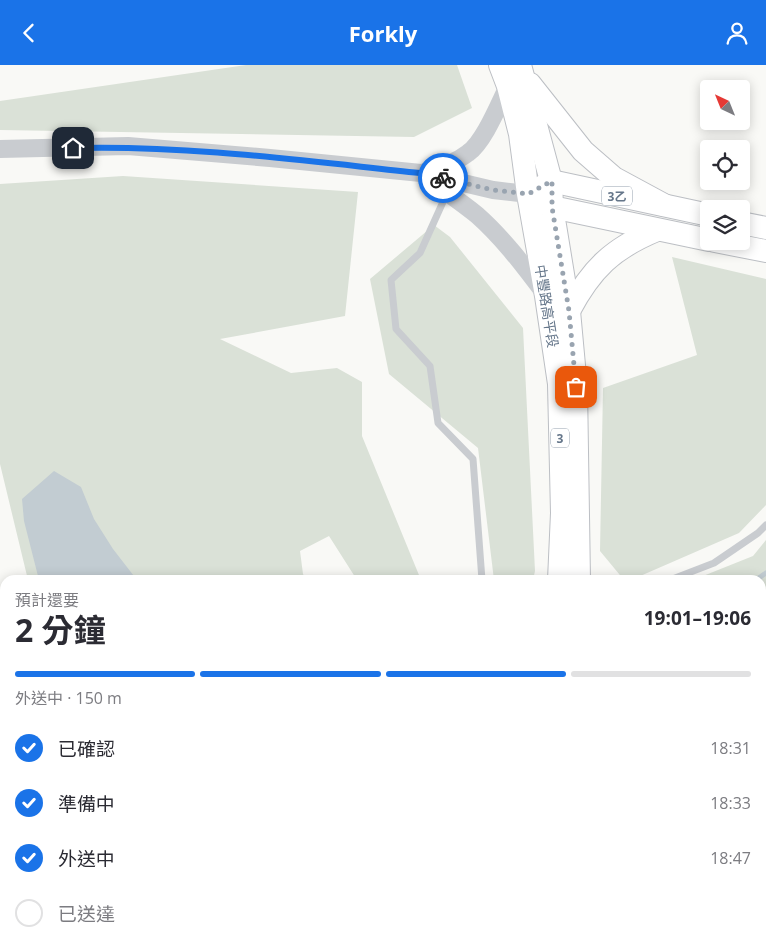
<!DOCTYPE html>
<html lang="zh-TW">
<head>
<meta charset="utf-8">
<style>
	body { margin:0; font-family:"Open Sans","Noto Sans TC",sans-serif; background:#f2f2f3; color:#2b2b33; height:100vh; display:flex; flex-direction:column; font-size:19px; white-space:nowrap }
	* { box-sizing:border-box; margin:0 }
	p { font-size:16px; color:#7c7c81 }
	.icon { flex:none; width:28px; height:28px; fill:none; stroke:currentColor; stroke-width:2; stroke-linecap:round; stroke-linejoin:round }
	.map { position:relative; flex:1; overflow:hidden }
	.sheet { position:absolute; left:0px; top:510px; width:766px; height:375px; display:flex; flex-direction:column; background:#fff; border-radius:15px 15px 0 0; box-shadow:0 2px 12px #0003 }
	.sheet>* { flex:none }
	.needle { width:32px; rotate:317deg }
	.buttons { position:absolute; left:700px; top:15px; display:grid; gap:10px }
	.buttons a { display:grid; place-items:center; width:50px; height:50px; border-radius:5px; background:#fff; box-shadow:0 2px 12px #0003; font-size:25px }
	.pin { position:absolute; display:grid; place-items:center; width:42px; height:42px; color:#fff; margin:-21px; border-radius:10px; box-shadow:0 2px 8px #0006 }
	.courier { position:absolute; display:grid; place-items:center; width:50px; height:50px; margin:-25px; border:4px solid #1a73e8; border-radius:50%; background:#fff; color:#222; box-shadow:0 1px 6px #0007 }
	.overview em { font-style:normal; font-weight:700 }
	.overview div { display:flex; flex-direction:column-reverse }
	.overview { display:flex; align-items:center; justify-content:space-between; height:85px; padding:0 15px }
	h1 { font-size:32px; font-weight:700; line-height:38px }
	.bar { display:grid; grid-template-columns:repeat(4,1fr); gap:8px 5px; align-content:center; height:60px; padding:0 15px }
	.bar i { height:6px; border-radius:4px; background:#e1e1e2 }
	.bar .current { background:#1a73e8 }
	.bar p { grid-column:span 4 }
	ol { padding:0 15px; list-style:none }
	li { display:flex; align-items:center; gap:15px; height:55px }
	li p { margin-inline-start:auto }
	li .icon { padding:5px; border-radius:50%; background:#1a73e8; color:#fff; stroke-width:4 }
	li:last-child { color:#7c7c81 }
	li i { width:28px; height:28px; border:2px solid #e1e1e2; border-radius:50% }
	header { display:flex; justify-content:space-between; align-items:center; height:65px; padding:0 15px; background:#1a73e8; color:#fff; font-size:22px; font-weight:700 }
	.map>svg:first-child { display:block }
</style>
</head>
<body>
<header><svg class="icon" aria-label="back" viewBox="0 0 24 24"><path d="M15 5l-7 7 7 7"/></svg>Forkly<svg class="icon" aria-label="person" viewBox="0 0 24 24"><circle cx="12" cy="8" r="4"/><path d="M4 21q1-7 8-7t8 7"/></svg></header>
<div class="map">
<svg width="766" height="885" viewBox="0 0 766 885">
	<rect width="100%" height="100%" fill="#f9f9f6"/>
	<g fill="#dae1d7">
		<path d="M 246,0 L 457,0 L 472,43 L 414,72 L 0,65 L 0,36 Z"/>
		<path d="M 123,111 L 358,127 L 345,251 L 220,274 L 291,308 L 337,303 L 362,317 L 362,371 L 421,515 L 357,515 L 329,471 L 300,486 L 303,509 L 306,515 L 28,515 L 0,399 L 0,119 Z"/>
		<path d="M 434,160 L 450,172 L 523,263 L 535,506 L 533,515 L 494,515 L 478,383 L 389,309 L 370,214 Z"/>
		<path d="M 672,192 L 766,214 L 766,440 L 739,468 L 631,515 L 624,515 L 600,486 L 603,323 L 697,290 Z"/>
		<path d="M 766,475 L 766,885 L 608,885 L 604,880 L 761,880 L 761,515 L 693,515 L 753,491 Z"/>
		<path d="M 5,626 L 5,709 C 0,684 0,657 0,631 Z"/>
		<path d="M 5,767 L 5,810 L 0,807 L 0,770 Z"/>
		<path d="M 165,880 L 414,880 L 412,885 L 167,885 Z"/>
	</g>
	<path fill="#c2ccd2" d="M 54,406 L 81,422 L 94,454 L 113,484 L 137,515 L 39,515 L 24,456 L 22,434 Z"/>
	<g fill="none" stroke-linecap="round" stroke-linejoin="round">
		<g stroke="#c2ccd2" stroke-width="5">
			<path d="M 756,515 L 766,508"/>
			<path d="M 602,880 L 608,885"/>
		</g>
		<defs>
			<g id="primary">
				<path d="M 500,0 L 508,21 L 520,69 L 528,129 L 546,231 L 559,319 L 562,448 L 559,515"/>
				<path d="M 520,0 L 551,116 L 552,142 L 569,246 L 576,322 L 579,515"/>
				<path d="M 530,19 L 583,86 L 614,113 L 664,140"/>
				<path d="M 540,123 L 551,116 L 709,150"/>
				<path d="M 540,135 L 552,142 L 709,175"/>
				<path d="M 741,158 L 766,163"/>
				<path d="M 715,176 L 766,186"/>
				<path d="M 569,246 C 591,204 613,183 657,165"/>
				<path d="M 439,885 L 441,880"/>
				<path d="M 459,885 L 461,880"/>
			</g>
		</defs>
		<use href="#primary" stroke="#bcbfc4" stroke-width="24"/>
		<g stroke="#c9ccd0" stroke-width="7">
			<path d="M 447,128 L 420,188 L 391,215 L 396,264 L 430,301 L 438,358 L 473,394 L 482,515"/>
			<path d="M 670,515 L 714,498 L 758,468 L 766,460"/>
		</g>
		<g stroke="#c9ccd0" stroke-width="18">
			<path d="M 0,84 L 128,81 L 270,93 L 421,108 L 493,125 L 528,129"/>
			<path d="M 422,108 C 438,103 454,99 468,88 C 484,77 499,39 508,21"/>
			<path d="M 427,113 C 443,125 461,137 477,150 C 503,173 524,201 545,229"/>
		</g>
		<use href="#primary" stroke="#fff" stroke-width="22"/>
	</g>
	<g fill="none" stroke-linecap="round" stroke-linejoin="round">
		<path stroke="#99a4b0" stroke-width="5" stroke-dasharray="0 9" d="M 443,113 L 493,125 L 528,129 L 552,116 L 552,142 L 569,246 L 576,322"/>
		<path stroke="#1a73e8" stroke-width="6" d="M 73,83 C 189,80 305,96 420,108 L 443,113"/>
	</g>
	<g text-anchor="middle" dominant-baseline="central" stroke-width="5" stroke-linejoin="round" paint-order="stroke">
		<g fill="#fff" stroke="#939fad" stroke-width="1">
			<rect x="602" y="121.5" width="30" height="19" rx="4"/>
			<rect x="551" y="363.5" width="18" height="19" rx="4"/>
		</g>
		<g font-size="12" font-weight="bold" fill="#65768a">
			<text x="617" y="131">3乙</text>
			<text x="560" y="373">3</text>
		</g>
		<g font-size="14" fill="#65768a" stroke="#fff">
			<text transform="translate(547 241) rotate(81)">中豐路高平段</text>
		</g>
	</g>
</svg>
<div class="buttons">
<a><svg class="needle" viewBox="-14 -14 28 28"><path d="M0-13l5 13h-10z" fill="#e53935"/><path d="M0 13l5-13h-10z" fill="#7c7c81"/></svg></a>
<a><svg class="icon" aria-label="locate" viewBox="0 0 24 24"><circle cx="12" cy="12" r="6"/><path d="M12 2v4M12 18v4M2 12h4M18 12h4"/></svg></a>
<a><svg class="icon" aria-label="layers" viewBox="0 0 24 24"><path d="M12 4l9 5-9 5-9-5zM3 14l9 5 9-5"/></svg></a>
</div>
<div class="pin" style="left:576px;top:322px;background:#ea580c"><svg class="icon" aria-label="bag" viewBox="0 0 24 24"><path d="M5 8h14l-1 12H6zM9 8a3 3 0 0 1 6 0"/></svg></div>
<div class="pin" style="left:73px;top:83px;background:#1f2937"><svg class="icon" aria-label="home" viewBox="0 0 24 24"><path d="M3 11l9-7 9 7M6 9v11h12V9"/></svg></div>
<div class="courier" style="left:443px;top:113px"><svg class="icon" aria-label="bike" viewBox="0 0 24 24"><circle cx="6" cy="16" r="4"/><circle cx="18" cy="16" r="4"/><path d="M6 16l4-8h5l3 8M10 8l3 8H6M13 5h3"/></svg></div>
<section class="sheet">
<div class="overview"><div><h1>2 分鐘</h1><p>預計還要</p></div><em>19:01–19:06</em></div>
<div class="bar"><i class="current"></i><i class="current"></i><i class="current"></i><i></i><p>外送中 · 150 m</p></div>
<ol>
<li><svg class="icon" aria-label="check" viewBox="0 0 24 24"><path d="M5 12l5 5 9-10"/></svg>已確認<p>18:31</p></li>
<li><svg class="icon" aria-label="check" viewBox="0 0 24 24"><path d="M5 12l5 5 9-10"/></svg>準備中<p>18:33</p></li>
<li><svg class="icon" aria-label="check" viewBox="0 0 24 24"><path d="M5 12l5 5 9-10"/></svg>外送中<p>18:47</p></li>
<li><i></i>已送達</li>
</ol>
</section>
</div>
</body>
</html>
